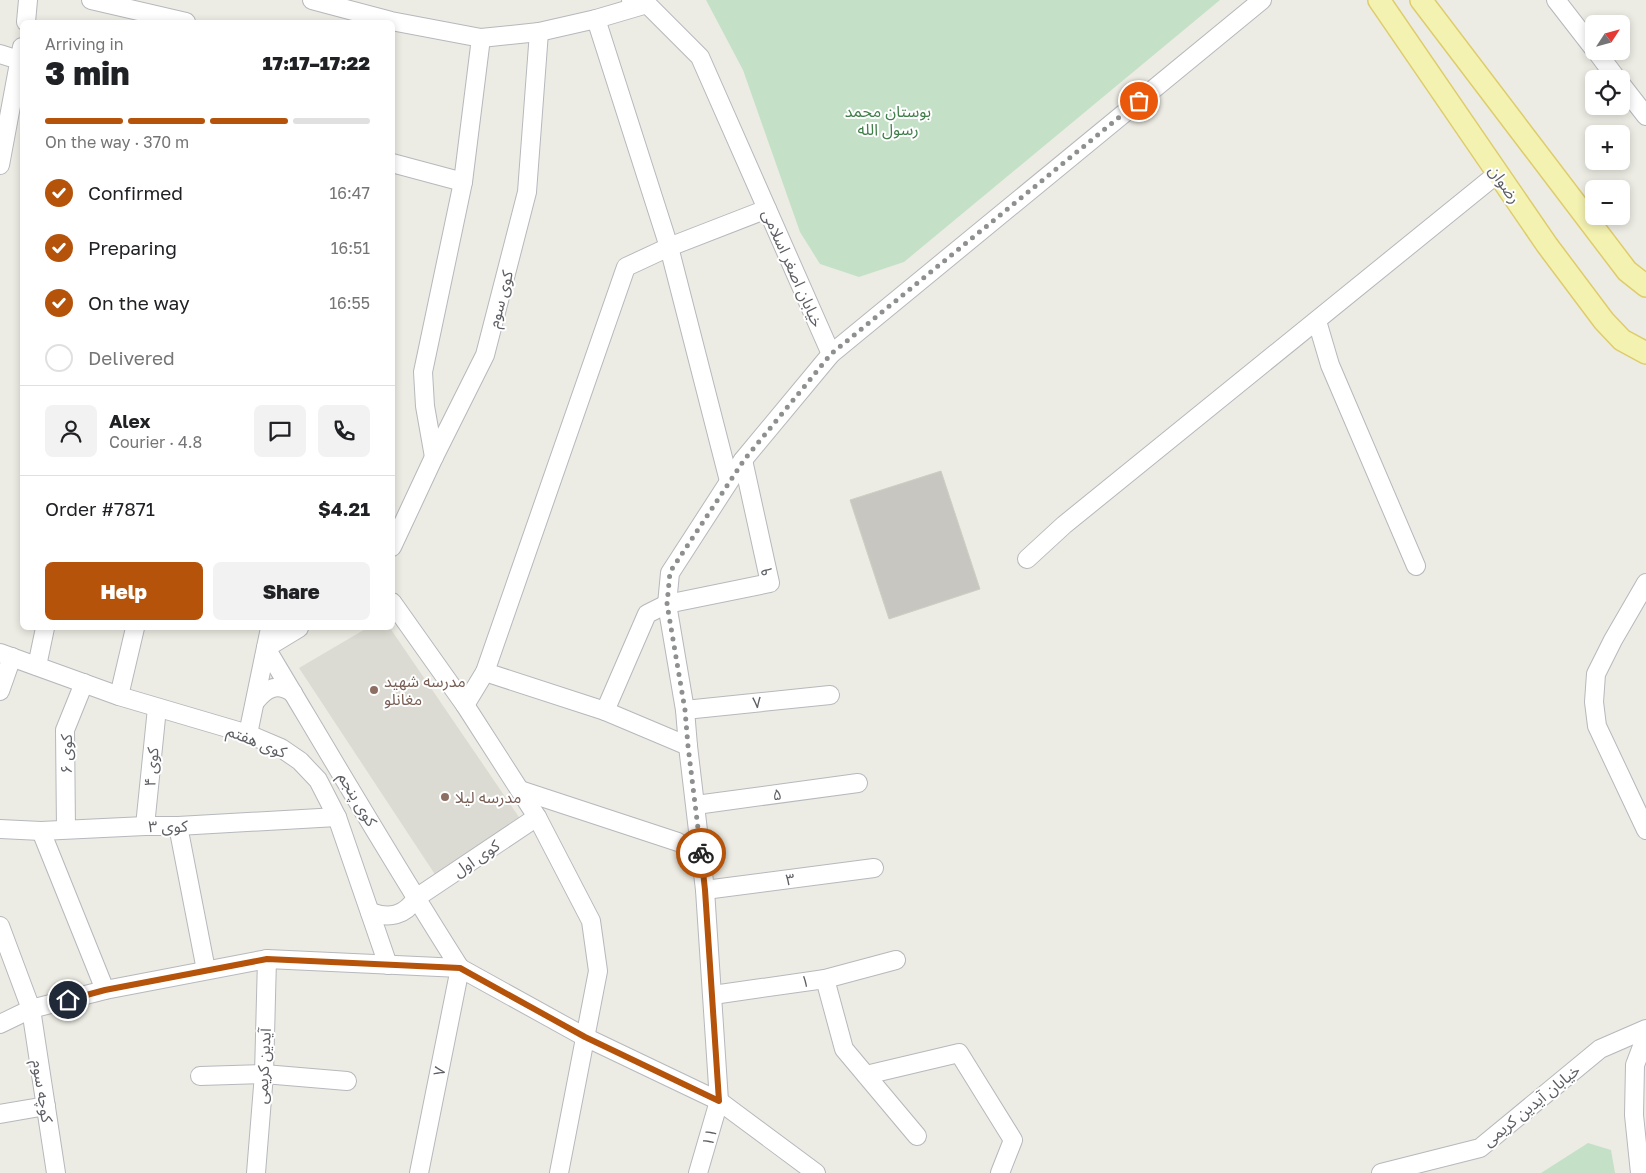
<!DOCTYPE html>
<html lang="en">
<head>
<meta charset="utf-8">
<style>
	body { margin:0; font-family:"Golos Text","Noto Sans Arabic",sans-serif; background:#f2f2f2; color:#202124; height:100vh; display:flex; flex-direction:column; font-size:19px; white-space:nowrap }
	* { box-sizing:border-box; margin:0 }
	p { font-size:16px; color:#757577 }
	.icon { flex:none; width:28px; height:28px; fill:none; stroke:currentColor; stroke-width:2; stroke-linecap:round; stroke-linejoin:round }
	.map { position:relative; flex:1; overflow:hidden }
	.sheet { position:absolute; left:20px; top:20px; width:375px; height:610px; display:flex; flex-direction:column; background:#fff; border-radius:8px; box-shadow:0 2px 8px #0003 }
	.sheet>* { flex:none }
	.needle { width:32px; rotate:54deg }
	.controls { position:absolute; left:1585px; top:15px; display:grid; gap:10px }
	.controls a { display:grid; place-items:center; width:45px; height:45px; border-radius:8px; background:#fff; box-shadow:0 2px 8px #0003; font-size:25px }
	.pin { position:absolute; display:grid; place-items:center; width:42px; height:42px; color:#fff; margin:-21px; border:2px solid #fff; border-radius:50%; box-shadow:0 1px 5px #0007 }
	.courier { position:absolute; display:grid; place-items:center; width:50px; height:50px; margin:-25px; border:4px solid #b45309; border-radius:50%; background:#fff; color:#222; box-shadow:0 1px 6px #0007 }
	.headline em { font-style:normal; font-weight:800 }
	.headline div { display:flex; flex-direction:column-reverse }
	.headline { display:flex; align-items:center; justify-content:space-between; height:85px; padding:0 25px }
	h1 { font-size:32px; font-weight:800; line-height:38px }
	.bar { display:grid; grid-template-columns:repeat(4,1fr); gap:8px 5px; align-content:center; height:60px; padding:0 25px }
	.bar i { height:6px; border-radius:4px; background:#e0e0e0 }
	.bar .current { background:#b45309 }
	.bar p { grid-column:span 4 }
	.line { display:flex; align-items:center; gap:12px; padding:0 25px; border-top:1px solid #e0e0e0 }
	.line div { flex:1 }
	.round { display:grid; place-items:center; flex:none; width:52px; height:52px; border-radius:8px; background:#f2f2f2 }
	ol { padding:0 25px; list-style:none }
	li { display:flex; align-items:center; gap:15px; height:55px }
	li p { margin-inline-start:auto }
	li .icon { padding:5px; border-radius:50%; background:#b45309; color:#fff; stroke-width:4 }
	li:last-child { color:#757577 }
	li i { width:28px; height:28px; border:2px solid #e0e0e0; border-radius:50% }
	.action { display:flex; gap:10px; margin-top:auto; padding:10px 25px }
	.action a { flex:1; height:58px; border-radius:8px; background:#b45309; color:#fff; font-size:20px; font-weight:800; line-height:58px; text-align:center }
	.action a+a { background:#f2f2f2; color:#202124 }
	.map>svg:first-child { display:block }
</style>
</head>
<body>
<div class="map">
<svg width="1646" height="1173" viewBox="0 0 1646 1173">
	<rect width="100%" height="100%" fill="#ecece4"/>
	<path fill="#dcdbd3" d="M 367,628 L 390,628 L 523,823 L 438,879 L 299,668 Z"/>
	<g fill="#c4e1c7">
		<path d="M 706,0 L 1220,0 L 904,262 L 859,277 L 820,264 L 800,232 L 743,70 Z"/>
		<path d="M 1588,1143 L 1611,1150 L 1615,1173 L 1541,1173 Z"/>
	</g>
	<path fill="#c8c6c1" stroke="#d0cec3" d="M 941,471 L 980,589 L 889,619 L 850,500 Z"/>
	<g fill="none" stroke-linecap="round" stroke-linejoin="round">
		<defs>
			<g id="minor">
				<path d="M 91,0 L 186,22"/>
				<path d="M 312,0 L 391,21 L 481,38 L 463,182 L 423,372 L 425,406 L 434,457"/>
				<path d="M 631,0 L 647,4 L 700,57 L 831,354 L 1262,0"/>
				<path d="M 1556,0 L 1594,49"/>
				<path d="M 596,19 L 647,4"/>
				<path d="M 26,22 L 28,0"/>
				<path d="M 481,38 L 539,32 L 596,19 L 669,247 L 729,481"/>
				<path d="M 1596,51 L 1617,79"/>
				<path d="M 0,54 L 22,61"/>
				<path d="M 1621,84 L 1646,116"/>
				<path d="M 392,163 L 463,182"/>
				<path d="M 0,165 L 22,47"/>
				<path d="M 1317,321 L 1330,365 L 1416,566"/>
				<path d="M 392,547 L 434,457 L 485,355 L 527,192 L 539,32"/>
				<path d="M 1027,559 L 1064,525 L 1497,174"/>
				<path d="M 1646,583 L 1613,640 L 1596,674 L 1594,702 L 1597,726 L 1646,830"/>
				<path d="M 392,602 L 465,705 L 537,817 L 591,921 L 598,971 L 559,1173"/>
				<path d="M 266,648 C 330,755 393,863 460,968"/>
				<path d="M 266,648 L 299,628"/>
				<path d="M 0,653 L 119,696 L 248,734 L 281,748 L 300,761 L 318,780 L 337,817 L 388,965"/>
				<path d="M 37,666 L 45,628"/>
				<path d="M 485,672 L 626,267 L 669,247 L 767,209"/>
				<path d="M 0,691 L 12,657"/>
				<path d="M 119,696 L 135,628"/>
				<path d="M 255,702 C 266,688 277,682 293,693"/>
				<path d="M 465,705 L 485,672 L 605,711 L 688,746"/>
				<path d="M 685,710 L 830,695"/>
				<path d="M 605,711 L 647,614 L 667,604 L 770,583 L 743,460"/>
				<path d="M 248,734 L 270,628"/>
				<path d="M 520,790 L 678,842"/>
				<path d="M 696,805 L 858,783"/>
				<path d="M 145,826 L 157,708"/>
				<path d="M 178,826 L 206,970"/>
				<path d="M 0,829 L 41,831 L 145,826 L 178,826 L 337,817"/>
				<path d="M 66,829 L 65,730 L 84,683"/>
				<path d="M 41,831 L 105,990"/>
				<path d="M 705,890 L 874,868"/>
				<path d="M 370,912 C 389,919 405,916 416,898 L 537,817"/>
				<path d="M 0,926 L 31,1009 L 56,1173"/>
				<path d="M 825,979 L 844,1049 L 917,1136"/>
				<path d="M 713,995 L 825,979 L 896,960"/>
				<path d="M 0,1024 L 31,1009 L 105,990 L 267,959 L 460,968 L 585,1037 L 719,1101 L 816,1173"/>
				<path d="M 866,1075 L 959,1053 L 1013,1140 L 1000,1173"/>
				<path d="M 200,1076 L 264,1074 L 347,1081"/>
				<path d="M 0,1114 L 46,1106"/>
				<path d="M 256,1173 L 264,1074 L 267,959"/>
				<path d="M 419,1173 L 460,968"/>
				<path d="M 698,1173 L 719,1101 L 705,890 L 688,746 L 685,710 L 667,604 L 670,573 L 743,460 L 831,354"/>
				<path d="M 1381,1173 L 1480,1148 L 1600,1049 L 1646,1029"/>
				<path d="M 1640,1173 L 1634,1115 L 1635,1065 L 1646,1036"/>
			</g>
			<g id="major">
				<path d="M 1379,0 L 1547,245 L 1604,321 L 1622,340 L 1646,353"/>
				<path d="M 1421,0 L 1627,271 L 1646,286"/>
			</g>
		</defs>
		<use href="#minor" stroke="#b6b8bc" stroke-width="20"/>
		<use href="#major" stroke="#decc6b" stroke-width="24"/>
		<use href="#minor" stroke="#fff" stroke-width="18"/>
		<use href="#major" stroke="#f4f2b1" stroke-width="21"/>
	</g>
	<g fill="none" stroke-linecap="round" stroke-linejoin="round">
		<path stroke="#8e9090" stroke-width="5" stroke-dasharray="0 9" d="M 701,853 L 688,746 L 685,710 L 667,604 L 670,572 L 744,460 L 831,354 L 1139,101"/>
		<path stroke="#b45309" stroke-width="6" d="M 68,1000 L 105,990 L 267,959 L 460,968 L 585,1037 L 719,1101 L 705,890 L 701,853"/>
	</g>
	<g fill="#8d6e63" stroke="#fff" stroke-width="2">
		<circle cx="374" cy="690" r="5"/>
		<circle cx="445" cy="797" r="5"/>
	</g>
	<g text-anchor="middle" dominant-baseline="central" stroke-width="4" stroke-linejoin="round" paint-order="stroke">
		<g font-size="16" fill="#407e4a" stroke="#fff">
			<text x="888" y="111">بوستان محمد<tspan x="888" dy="18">رسول الله</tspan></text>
		</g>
		<g font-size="16" fill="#5c5e63" stroke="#fff">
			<text transform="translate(1505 184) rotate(55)">رضوان</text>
			<text transform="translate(793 268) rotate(66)">خیابان اصغر اسلامی</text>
			<text transform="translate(500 299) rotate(-75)">کوی سوم</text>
			<text transform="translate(766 572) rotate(-97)">۹</text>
			<text transform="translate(757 702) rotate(-6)">۷</text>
			<text transform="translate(257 741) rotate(22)">کوی هفتم</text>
			<text transform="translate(66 754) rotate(-90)">کوی ۶</text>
			<text transform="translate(151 767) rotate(-85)">کوی ۴</text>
			<text transform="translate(777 794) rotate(-7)">۵</text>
			<text transform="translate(358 799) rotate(59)">کوی پنجم</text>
			<text transform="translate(168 826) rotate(-1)">کوی ۳</text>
			<text transform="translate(476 858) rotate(-34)">کوی اول</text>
			<text transform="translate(790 879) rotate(-7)">۳</text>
			<text transform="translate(805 981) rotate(-8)">۱</text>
			<text transform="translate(263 1066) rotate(-87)">آیدین کریمی</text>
			<text transform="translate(439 1071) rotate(-79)">۷</text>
			<text transform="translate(43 1091) rotate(81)">کوچه سوم</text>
			<text transform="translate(1531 1105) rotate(-39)">خیابان آیدین کریمی</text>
			<text transform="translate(709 1137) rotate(-74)">۱۱</text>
		</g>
		<g font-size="16" fill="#785e54" stroke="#fff" text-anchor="start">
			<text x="384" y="681">مدرسه شهید<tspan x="384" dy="18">مغانلو</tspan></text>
			<text x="455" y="797">مدرسه لیلا</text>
		</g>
	</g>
</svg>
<div class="controls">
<a><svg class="needle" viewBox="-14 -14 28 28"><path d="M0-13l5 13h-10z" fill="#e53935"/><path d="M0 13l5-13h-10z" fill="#757577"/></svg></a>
<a><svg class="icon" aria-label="locate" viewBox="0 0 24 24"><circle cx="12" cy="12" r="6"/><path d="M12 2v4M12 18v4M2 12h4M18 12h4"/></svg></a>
<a>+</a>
<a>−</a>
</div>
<div class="pin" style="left:1139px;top:101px;background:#ea580c"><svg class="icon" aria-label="bag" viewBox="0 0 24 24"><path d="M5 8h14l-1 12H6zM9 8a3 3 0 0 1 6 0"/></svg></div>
<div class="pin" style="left:68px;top:1000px;background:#1f2937"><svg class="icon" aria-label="home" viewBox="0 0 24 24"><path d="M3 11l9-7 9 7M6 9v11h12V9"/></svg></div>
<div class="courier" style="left:701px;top:853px"><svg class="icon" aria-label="bike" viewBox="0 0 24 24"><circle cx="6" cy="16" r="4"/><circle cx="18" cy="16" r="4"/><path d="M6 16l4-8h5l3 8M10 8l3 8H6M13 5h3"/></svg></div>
<section class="sheet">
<div class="headline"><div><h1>3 min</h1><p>Arriving in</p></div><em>17:17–17:22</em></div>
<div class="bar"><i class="current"></i><i class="current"></i><i class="current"></i><i></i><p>On the way · 370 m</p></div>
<ol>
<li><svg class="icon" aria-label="check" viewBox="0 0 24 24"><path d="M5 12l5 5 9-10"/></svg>Confirmed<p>16:47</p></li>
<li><svg class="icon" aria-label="check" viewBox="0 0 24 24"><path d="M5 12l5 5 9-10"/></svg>Preparing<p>16:51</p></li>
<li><svg class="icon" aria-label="check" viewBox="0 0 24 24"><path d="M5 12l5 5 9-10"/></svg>On the way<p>16:55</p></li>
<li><i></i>Delivered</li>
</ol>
<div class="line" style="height:90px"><a class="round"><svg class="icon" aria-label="person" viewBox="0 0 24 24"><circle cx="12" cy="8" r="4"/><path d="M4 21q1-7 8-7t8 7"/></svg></a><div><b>Alex</b><p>Courier · 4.8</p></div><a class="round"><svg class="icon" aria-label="chat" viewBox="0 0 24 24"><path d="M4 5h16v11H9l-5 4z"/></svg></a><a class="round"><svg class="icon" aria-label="phone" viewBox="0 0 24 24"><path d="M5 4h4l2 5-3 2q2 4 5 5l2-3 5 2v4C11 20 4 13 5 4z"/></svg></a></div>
<div class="line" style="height:65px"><div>Order #7871</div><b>$4.21</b></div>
<div class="action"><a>Help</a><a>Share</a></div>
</section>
</div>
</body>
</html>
